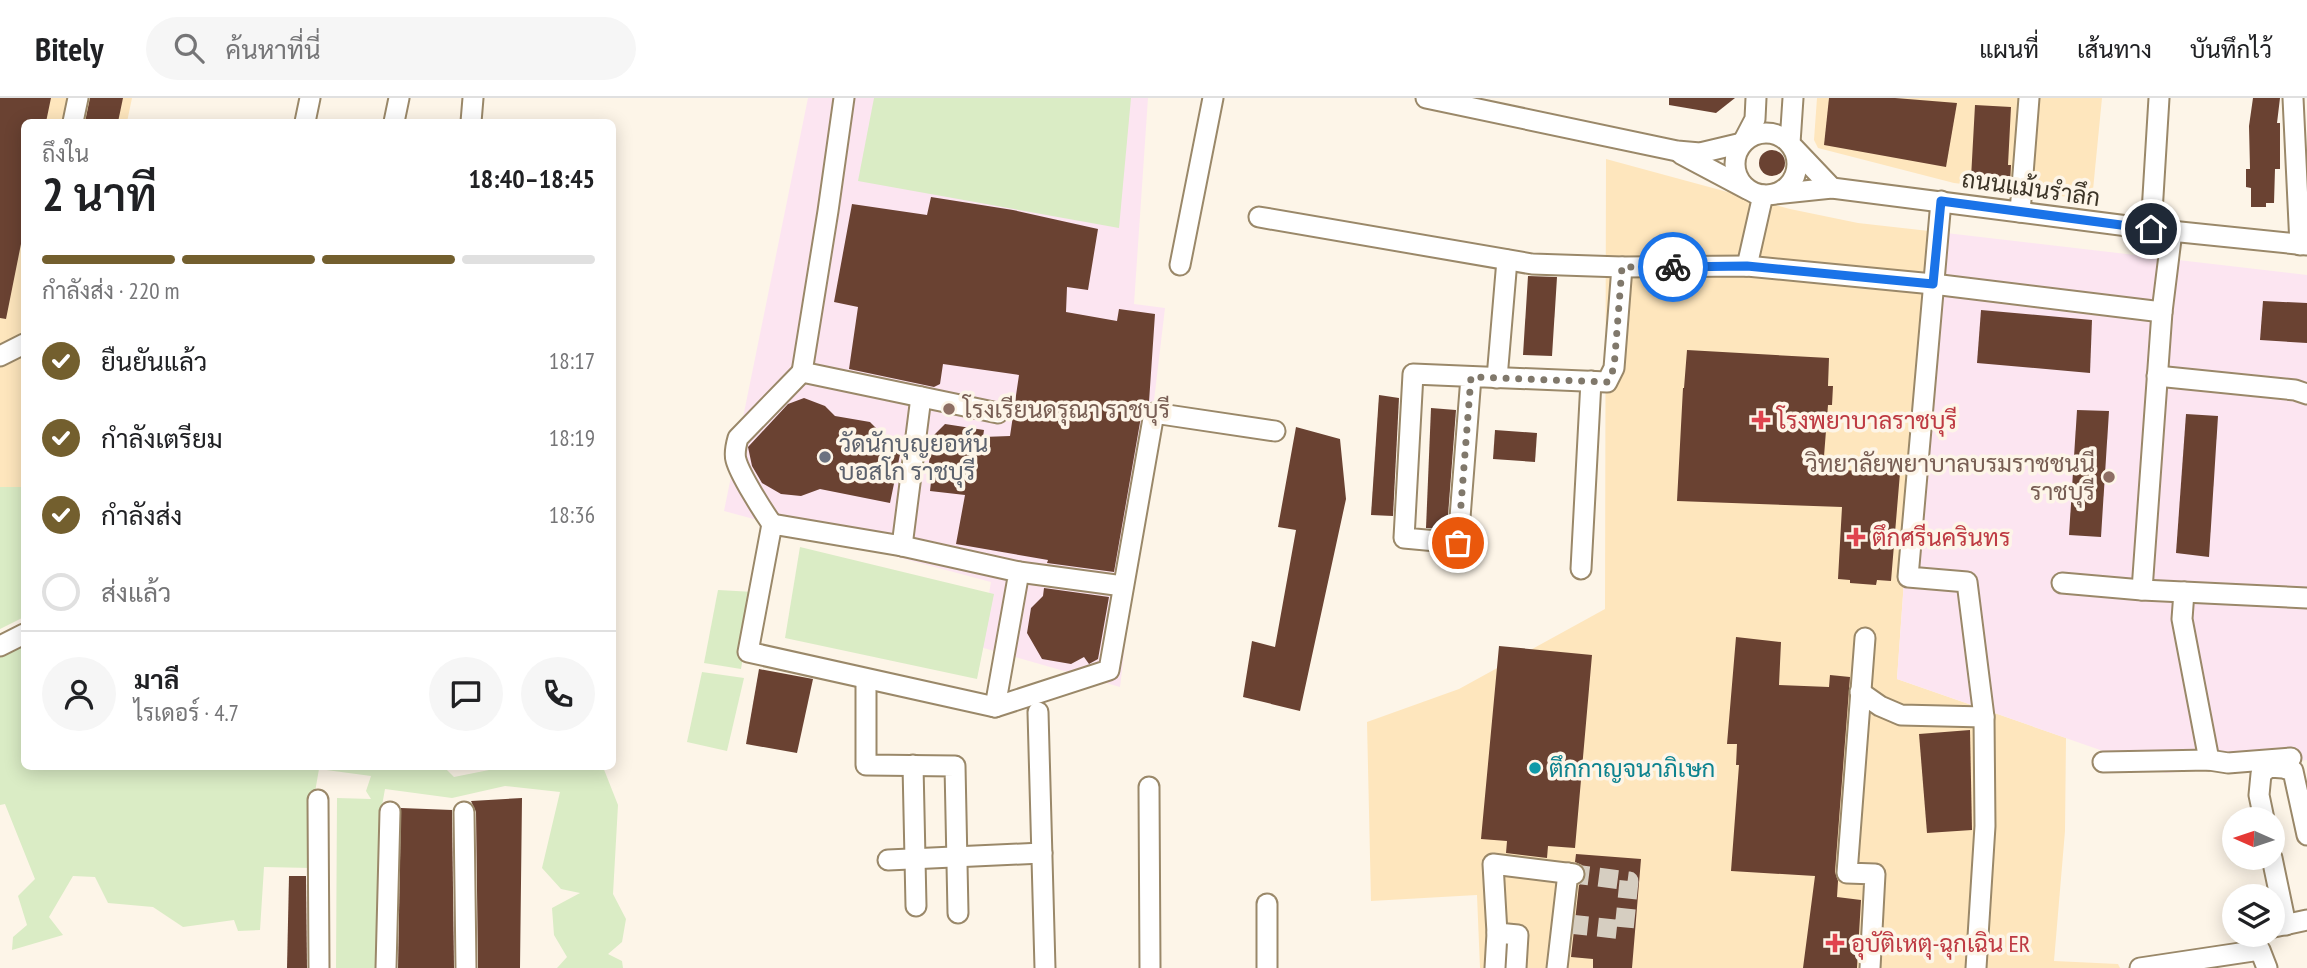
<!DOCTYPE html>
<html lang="th">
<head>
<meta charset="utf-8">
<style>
	body { margin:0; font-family:"PT Sans Narrow",Sarabun,sans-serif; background:#f6f6f6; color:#202124; height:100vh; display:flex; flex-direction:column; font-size:26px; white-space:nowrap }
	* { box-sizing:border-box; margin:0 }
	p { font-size:23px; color:#757577 }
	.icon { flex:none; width:38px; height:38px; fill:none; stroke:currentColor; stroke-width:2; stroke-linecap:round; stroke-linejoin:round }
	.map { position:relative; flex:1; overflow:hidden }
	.details { position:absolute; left:21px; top:21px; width:595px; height:651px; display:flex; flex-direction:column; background:#fff; border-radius:10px; box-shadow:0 4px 18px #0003 }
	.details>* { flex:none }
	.needle { width:46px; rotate:273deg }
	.tools { position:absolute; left:2222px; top:709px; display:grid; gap:14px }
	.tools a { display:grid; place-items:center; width:63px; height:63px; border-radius:50%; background:#fff; box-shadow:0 4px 18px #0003; font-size:35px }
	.pin { position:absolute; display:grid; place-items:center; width:60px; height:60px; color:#fff; margin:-30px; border:4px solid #fff; border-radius:50%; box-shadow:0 2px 7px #0007 }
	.courier { position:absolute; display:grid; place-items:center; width:70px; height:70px; margin:-35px; border:5px solid #1a73e8; border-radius:50%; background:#fff; color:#222; box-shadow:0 2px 9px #0007 }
	.head em { font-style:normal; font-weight:600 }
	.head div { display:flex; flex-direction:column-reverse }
	.head { display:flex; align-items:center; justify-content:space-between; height:119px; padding:0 21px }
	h1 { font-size:46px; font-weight:600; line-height:52px }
	.bar { display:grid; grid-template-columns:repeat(4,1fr); gap:10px 7px; align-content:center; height:84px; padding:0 21px }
	.bar i { height:9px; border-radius:5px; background:#e0e0e0 }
	.bar .selected { background:#735f2e }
	.bar p { grid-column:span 4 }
	.line { display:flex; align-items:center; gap:18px; padding:0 21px; border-top:2px solid #e0e0e0 }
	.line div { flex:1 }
	.round { display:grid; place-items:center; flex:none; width:74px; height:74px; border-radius:37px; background:#f6f6f6 }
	ol { padding:0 21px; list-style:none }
	li { display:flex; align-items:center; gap:21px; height:77px }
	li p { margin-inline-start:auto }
	li .icon { padding:7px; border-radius:50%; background:#735f2e; color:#fff; stroke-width:4 }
	li:last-child { color:#757577 }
	li i { width:38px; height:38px; border:4px solid #e0e0e0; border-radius:50% }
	header { display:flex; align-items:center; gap:42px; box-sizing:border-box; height:98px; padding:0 35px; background:#fff; border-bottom:2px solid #e0e0e0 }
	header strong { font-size:33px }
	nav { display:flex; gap:38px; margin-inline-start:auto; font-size:24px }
	.search { width:490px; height:63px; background:#f6f6f6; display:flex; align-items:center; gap:18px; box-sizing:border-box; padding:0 24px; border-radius:38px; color:#757577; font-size:26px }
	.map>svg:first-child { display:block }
</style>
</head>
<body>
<header>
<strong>Bitely</strong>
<div class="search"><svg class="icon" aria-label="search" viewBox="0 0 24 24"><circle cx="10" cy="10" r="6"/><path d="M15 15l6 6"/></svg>ค้นหาที่นี่</div>
<nav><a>แผนที่</a><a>เส้นทาง</a><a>บันทึกไว้</a></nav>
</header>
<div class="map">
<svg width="2307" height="870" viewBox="0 0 2307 870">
	<rect width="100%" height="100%" fill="#fdf5e8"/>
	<g fill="#fee6bd">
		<path d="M 0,0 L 132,0 L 127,24 L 24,24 L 24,390 L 0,390 Z"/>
		<path d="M 1817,0 L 2102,0 L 2092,102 L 1954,85 L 1818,50 L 1814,42 Z"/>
		<path d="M 1606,61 L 1790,111 L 1858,125 L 1929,133 L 1897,581 L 2066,640 L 2065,733 L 2054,863 L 2118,866 L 2120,870 L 1480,870 L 1477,797 L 1371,803 L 1367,624 L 1459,591 L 1605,511 Z"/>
	</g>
	<g fill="#fce5f1">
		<path d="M 808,0 L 1148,0 L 1134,206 L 1165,210 L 1120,589 L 980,549 L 991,484 L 724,413 Z"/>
		<path d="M 1929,133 L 2307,177 L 2307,662 L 2166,675 L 1897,581 Z"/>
	</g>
	<g fill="#daecc5">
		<path d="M 874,0 L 1131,0 L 1119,130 L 858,83 Z"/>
		<path d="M 0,389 L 24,389 L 24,519 L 0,531 Z"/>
		<path d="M 800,449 L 994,496 L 977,581 L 785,540 Z"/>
		<path d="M 718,492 L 754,494 L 741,571 L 704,565 Z"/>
		<path d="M 24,545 L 24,668 L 443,668 L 454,679 L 494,671 L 520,669 L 603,669 L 618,707 L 613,796 L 626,821 L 622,844 L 608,856 L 622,863 L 623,870 L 557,870 L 567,859 L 554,837 L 552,810 L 580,795 L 561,791 L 542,770 L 560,694 L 505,688 L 452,700 L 385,691 L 381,713 L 379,870 L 336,870 L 337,700 L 371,701 L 366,693 L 371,678 L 319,671 L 315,694 L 311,770 L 264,769 L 260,832 L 238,833 L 234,822 L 183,829 L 153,809 L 108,805 L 95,779 L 73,778 L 49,819 L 63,837 L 12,852 L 13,839 L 27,827 L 18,798 L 35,781 L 5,706 L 0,707 L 0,556 Z"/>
		<path d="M 702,574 L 744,580 L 727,653 L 687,644 Z"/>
	</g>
	<g fill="#6a4232">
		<path d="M 0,0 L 51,0 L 46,24 L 24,24 L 24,131 L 6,221 L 0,220 Z"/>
		<path d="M 90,0 L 123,0 L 118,24 L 85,24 Z"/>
		<path d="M 1669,0 L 1735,0 L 1716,15 L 1669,7 Z"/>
		<path d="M 1829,0 L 1895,0 L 1957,5 L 1946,69 L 1824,47 Z"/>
		<path d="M 2253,0 L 2280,0 L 2277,25 L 2280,25 L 2280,71 L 2275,71 L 2274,105 L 2266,105 L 2266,109 L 2251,109 L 2251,90 L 2246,89 L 2246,71 L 2250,71 L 2249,28 Z"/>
		<path d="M 1975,7 L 2011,9 L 2008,67 L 2011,67 L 2010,85 L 1971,80 Z"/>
		<circle cx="1772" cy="65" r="13"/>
		<path d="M 931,99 L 1013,112 L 1098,131 L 1088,192 L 1067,189 L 1066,214 L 1117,223 L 1119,211 L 1155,216 L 1149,304 L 1142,313 L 1114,474 L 1047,465 L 1048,462 L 956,446 L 965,397 L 930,393 L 931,384 L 927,377 L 933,338 L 945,326 L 984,332 L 983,339 L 1010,338 L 1019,277 L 943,266 L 940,286 L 934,289 L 849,271 L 858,209 L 834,204 L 852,106 L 927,117 Z"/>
		<path d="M 1528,178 L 1557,179 L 1552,258 L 1523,257 Z"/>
		<path d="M 2263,203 L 2307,205 L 2307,245 L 2260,242 Z"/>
		<path d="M 1981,212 L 2092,222 L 2090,275 L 1977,265 Z"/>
		<path d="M 1687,252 L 1829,260 L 1828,288 L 1833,288 L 1832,307 L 1828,307 L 1823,371 L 1900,375 L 1891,483 L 1877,482 L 1876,487 L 1850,485 L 1850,482 L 1838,481 L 1842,409 L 1677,403 L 1683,290 L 1684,290 Z"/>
		<path d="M 1379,297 L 1399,300 L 1393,418 L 1371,417 Z"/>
		<path d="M 804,300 L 825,308 L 835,318 L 870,324 L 882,336 L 903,342 L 890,405 L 820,391 L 801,398 L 781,396 L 762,385 L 752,368 L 748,349 L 788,306 Z"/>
		<path d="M 1431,310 L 1456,312 L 1447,431 L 1426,430 Z"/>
		<path d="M 2077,312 L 2109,313 L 2101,439 L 2069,437 Z"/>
		<path d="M 2186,316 L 2218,318 L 2209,459 L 2176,455 Z"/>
		<path d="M 1296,329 L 1340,341 L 1346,401 L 1300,613 L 1243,599 L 1252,543 L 1275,549 L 1296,432 L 1278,429 Z"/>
		<path d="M 1495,332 L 1537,335 L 1535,364 L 1493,361 Z"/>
		<path d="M 1044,490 L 1109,499 L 1098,561 L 1089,566 L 1084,559 L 1071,566 L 1042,561 L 1027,535 L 1031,510 L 1043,498 Z"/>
		<path d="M 1736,539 L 1781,544 L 1779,587 L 1829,589 L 1830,577 L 1850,579 L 1835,774 L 1838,783 L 1837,799 L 1861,802 L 1857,870 L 1803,870 L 1815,778 L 1731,773 L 1739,667 L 1736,667 L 1737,646 L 1727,646 Z"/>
		<path d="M 1499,548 L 1592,557 L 1575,750 L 1548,748 L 1547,760 L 1506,755 L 1507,743 L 1481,741 Z"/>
		<path d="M 759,571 L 813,581 L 797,655 L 746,646 Z"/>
		<path d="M 1970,632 L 1972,732 L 1927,735 L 1919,636 Z"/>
		<path d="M 522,700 L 520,870 L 478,870 L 476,714 L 471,703 Z"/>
		<path d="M 401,710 L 452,712 L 454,870 L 398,870 Z"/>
		<path d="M 1576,756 L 1641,761 L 1632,870 L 1593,870 L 1593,861 L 1571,859 L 1579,787 L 1584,783 L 1586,777 L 1582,767 L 1575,764 Z"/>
		<path d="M 289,778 L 306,778 L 307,870 L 287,870 Z"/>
	</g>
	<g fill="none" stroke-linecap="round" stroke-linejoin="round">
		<path stroke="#d6cec1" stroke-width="19" stroke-dasharray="19 10" stroke-linecap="butt" d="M 1569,826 L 1624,832 L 1629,783 L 1574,776"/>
		<defs>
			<g id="minor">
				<path d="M 844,0 L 828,113 L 802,274 L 998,315"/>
				<path d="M 1426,0 L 1677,53 L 1700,55 L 1742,45"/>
				<path d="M 2293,0 L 2300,147"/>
				<path d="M 73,24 L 78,0"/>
				<path d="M 305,24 L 310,0"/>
				<path d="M 394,24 L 399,0"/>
				<path d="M 471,24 L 473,0"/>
				<circle cx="1766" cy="66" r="31"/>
				<path d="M 1743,44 L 1755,21 L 1756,0"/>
				<path d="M 1790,45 L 1793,0"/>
				<path d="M 1794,50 L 1832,90"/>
				<path d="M 1681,56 L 1747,91"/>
				<path d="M 1775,96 L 1832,90 L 2151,131 L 2307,147"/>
				<path d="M 1941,103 L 1908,479 L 1967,484 L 1984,619 L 1985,728 L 1976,870"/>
				<path d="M 2020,114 L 2029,0"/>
				<path d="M 1259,119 L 1532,166 L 1622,169 L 1747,168 L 1933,186 L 2162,214"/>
				<path d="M 2151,131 L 2159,0"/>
				<path d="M 1180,167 L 1213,0"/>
				<path d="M 1747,168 L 1763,97"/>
				<path d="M 0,258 L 24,246"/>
				<path d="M 2157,278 L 2295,292 L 2307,296"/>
				<path d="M 1471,279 L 1458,445 L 1404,440 L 1413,276 L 1607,284 L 1614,270 L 1622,169"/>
				<path d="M 1497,280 L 1507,162"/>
				<path d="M 921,299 L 902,448 L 772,426 L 748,554 L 995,609 L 1109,572 L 1154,315 L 1275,333"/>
				<path d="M 772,426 C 763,413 740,377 736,362 C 734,355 736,347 738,340 L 802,274"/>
				<path d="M 902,448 L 1019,474 L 995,609"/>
				<path d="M 1581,471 L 1591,283"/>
				<path d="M 1019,474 L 1123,488"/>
				<path d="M 2062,485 L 2142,492 L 2307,500"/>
				<path d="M 2142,492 L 2162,214 L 2172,133"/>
				<path d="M 2184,494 L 2182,521 L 2209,662"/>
				<path d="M 1865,540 L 1847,775 L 1875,776 L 1870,870"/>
				<path d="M 0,548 L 24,536"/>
				<path d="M 866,581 L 866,667 L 955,668 L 958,815"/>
				<path d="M 1860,594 L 1880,608 L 1901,617 L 1984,619"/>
				<path d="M 1038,614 L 1045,870"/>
				<path d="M 2103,664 L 2209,662 L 2228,665 L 2291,660"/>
				<path d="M 913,667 L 916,808"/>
				<path d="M 1149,689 L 1150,870"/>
				<path d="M 318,702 L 319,870"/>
				<path d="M 464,714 L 466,870"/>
				<path d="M 2264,721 L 2259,697 L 2261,676 L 2269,669 L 2283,670 L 2293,673 L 2307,737"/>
				<path d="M 2272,760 L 2286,827"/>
				<path d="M 888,762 L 1042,755"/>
				<path d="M 1267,806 L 1267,870"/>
				<path d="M 2274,829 L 2307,822"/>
				<path d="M 1497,835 L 1518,837 L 1516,870"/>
				<path d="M 386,870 L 390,714"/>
				<path d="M 1495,870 L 1497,835 L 1493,766 L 1574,776"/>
				<path d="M 1557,870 L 1568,775"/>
				<path d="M 2140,870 L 2260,852 L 2267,870"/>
			</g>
		</defs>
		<use href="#minor" stroke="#9a8869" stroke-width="23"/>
		<use href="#minor" stroke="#fff" stroke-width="19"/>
	</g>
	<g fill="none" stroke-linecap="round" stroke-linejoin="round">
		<path stroke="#80786b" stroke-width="7" stroke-dasharray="0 12.6" d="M 1458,445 L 1471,279 L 1607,284 L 1614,270 L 1622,169 L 1673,169"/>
		<path stroke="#1a73e8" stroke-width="9" d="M 1673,169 L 1747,168 L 1933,186 L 1941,103 L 2151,131"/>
	</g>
	<g fill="#8d6e63" stroke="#fdf5e8" stroke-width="2.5">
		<circle cx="949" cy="311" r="7"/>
		<circle cx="2109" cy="379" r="7"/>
	</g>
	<g fill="#e0444e" stroke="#fdf5e8" stroke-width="2.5">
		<path d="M1757.5 311.5h7v7h7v7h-7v7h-7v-7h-7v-7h7z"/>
		<path d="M1852.5 428.5h7v7h7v7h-7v7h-7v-7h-7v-7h7z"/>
		<path d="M1831.5 834.5h7v7h7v7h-7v7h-7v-7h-7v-7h7z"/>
	</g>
	<circle fill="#6b7280" stroke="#fdf5e8" stroke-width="2.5" cx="825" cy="359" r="7"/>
	<circle fill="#0f9aa8" stroke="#fdf5e8" stroke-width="2.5" cx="1535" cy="670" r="7"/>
	<g text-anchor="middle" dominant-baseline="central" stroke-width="7" stroke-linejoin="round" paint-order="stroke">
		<g font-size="24" fill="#3c3427" stroke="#fdf5e8">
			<text transform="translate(2031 90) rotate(8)">ถนนแม้นรำลึก</text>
		</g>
		<g font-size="24" fill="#785e54" stroke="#fdf5e8" text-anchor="start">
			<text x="963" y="311">โรงเรียนดรุณา ราชบุรี</text>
			<text x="2095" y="365" text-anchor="end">วิทยาลัยพยาบาลบรมราชชนนี<tspan x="2095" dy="28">ราชบุรี</tspan></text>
		</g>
		<g font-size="24" fill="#be3a42" stroke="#fdf5e8" text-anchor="start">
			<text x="1777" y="322">โรงพยาบาลราชบุรี</text>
			<text x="1872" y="439">ตึกศรีนครินทร</text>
			<text x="1851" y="845">อุบัติเหตุ-ฉุกเฉิน ER</text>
		</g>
		<g font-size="24" fill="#5b616d" stroke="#fdf5e8" text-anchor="start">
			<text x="839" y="345">วัดนักบุญยอห์น<tspan x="839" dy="28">บอสโก ราชบุรี</tspan></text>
		</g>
		<g font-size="24" fill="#0d838f" stroke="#fdf5e8" text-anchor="start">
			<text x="1549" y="670">ตึกกาญจนาภิเษก</text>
		</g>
	</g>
</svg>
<div class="tools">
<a><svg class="needle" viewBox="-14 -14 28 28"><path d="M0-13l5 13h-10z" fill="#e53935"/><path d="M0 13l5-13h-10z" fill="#757577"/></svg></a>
<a><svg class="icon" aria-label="layers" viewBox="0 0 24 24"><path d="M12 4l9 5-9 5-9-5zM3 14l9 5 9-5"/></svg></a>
</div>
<div class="pin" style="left:1458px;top:445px;background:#ea580c"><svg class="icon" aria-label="bag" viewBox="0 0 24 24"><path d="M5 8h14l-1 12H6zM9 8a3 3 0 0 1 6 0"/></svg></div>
<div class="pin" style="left:2151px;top:131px;background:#1f2937"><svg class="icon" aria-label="home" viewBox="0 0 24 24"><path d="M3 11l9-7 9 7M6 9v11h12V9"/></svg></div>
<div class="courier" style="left:1673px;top:169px"><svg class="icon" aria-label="bike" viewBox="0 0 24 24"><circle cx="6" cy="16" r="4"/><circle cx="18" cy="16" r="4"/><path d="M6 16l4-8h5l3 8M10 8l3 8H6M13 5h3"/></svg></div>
<section class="details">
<div class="head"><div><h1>2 นาที</h1><p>ถึงใน</p></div><em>18:40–18:45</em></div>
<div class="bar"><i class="selected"></i><i class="selected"></i><i class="selected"></i><i></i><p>กำลังส่ง · 220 m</p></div>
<ol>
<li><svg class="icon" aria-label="check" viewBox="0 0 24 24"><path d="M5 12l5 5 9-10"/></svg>ยืนยันแล้ว<p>18:17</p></li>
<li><svg class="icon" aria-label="check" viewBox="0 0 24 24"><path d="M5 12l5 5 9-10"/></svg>กำลังเตรียม<p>18:19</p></li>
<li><svg class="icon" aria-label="check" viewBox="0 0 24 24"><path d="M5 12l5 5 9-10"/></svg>กำลังส่ง<p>18:36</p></li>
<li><i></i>ส่งแล้ว</li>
</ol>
<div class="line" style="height:126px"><a class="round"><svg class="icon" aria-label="person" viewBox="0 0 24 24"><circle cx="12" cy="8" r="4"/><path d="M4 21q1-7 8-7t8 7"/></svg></a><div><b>มาลี</b><p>ไรเดอร์ · 4.7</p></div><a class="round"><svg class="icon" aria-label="chat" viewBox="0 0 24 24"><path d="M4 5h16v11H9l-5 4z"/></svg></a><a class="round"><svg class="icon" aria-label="phone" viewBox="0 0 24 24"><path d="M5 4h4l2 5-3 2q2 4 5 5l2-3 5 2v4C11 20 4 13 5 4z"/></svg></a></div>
</section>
</div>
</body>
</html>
